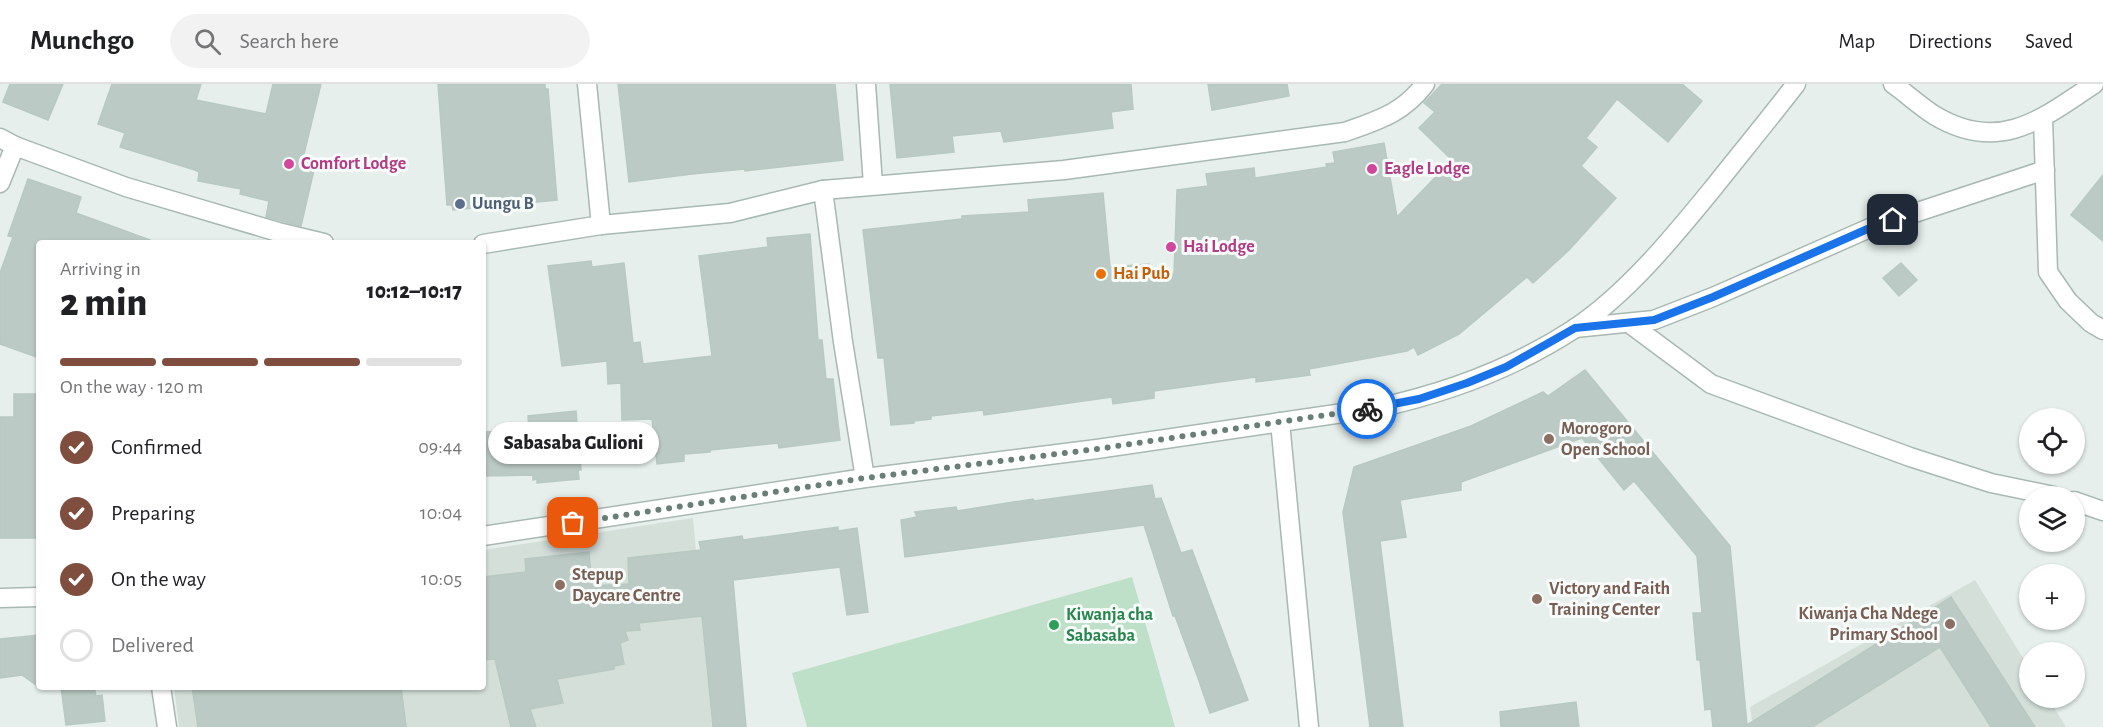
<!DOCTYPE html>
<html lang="en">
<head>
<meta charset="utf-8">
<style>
	body { margin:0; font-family:"Alegreya Sans",sans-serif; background:#f2f2f2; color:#202124; height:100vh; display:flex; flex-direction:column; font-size:22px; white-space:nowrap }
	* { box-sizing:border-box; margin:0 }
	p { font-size:20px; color:#757577 }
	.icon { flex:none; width:33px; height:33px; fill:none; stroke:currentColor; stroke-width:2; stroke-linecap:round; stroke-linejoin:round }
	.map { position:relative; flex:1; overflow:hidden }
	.sheet { position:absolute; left:36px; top:156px; width:450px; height:450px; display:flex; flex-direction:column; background:#fff; border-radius:6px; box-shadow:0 2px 4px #0004 }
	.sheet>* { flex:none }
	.fabs { position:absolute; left:2019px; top:324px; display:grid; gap:12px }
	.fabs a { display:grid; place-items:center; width:66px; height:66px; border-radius:50%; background:#fff; box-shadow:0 2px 4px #0004; font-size:30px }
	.pin { position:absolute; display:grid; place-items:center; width:51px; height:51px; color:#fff; margin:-26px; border-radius:12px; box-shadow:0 3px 9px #0006 }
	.courier { position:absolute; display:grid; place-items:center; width:60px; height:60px; margin:-30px; border:4px solid #1a73e8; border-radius:50%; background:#fff; color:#222; box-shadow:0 2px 8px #0007 }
	.bubble { position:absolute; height:42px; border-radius:21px; background:#fff; box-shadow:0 2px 4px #0004; font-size:20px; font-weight:800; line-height:42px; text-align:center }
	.headline em { font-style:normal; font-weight:800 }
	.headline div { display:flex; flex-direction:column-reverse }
	.headline { display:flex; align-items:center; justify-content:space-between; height:102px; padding:0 24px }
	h1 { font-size:39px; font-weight:800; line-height:45px }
	.bar { display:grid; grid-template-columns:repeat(4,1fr); gap:9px 6px; align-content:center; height:72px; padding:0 24px }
	.bar i { height:8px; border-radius:4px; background:#e0e0e0 }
	.bar .selected { background:#7f4e3f }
	.bar p { grid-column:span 4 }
	ol { padding:0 24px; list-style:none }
	li { display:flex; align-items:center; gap:18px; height:66px }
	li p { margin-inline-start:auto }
	li .icon { padding:6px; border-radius:50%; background:#7f4e3f; color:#fff; stroke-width:4 }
	li:last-child { color:#757577 }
	li i { width:33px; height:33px; border:3px solid #e0e0e0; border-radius:50% }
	header { display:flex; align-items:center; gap:36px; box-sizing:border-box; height:84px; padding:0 30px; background:#fff; border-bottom:2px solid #e0e0e0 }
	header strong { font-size:28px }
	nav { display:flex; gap:33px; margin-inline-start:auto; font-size:21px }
	.search { width:420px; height:54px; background:#f2f2f2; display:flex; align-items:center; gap:15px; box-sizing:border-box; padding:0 21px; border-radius:33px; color:#757577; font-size:22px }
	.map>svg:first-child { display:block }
</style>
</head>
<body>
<header>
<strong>Munchgo</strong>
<div class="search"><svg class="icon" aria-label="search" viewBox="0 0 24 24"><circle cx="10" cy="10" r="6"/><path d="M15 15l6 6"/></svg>Search here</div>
<nav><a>Map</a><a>Directions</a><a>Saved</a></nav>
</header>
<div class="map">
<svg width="2103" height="643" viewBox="0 0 2103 643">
	<rect width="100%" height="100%" fill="#e6efeb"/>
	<g fill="#d4dfda">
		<path d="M 693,434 L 712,643 L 179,643 L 174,603 L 483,603 L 483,466 Z"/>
		<path d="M 1975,496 L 2029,584 L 2030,614 L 2048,614 L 2066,643 L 1753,643 L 1750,623 Z"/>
	</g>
	<path fill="#bfe0c8" d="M 1132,493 L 1175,643 L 807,643 L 792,589 Z"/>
	<g fill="#bbcac4" stroke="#b8c9c2" stroke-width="1.5">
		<path d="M 10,0 L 63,0 L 48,36 L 3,18 Z"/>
		<path d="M 112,0 L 201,0 L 196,16 L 266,30 L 273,0 L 321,0 L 303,74 L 316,77 L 301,142 L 266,133 L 269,117 L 240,110 L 241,105 L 198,97 L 199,88 L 195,86 L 120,63 L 125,49 L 98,40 Z"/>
		<path d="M 438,0 L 545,0 L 545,5 L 548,5 L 557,116 L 453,126 L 452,121 L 447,121 Z"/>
		<path d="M 618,0 L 835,0 L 843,76 L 745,87 L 745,85 L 692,90 L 629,98 Z"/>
		<path d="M 890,0 L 1131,0 L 1133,25 L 1111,28 L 1113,44 L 1004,58 L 1001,47 L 952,52 L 954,68 L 897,74 Z"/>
		<path d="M 1208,0 L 1287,0 L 1289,12 L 1212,26 Z"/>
		<path d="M 1442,0 L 1682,0 L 1702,17 L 1668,58 L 1617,15 L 1586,54 L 1597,63 L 1581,82 L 1616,114 L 1569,166 L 1533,199 L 1527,193 L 1459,250 L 1418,271 L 1414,263 L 1407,267 L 1309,285 L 1310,291 L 1256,298 L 1256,293 L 1154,307 L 1154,314 L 1113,320 L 1112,313 L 984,331 L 983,326 L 931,332 L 931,335 L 914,337 L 914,339 L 891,341 L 884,274 L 878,274 L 863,146 L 962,135 L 962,132 L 1029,128 L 1028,116 L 1103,109 L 1110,183 L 1149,180 L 1150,191 L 1174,190 L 1177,106 L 1208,102 L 1206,90 L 1254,84 L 1255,94 L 1327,83 L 1326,80 L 1335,79 L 1333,68 L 1384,59 L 1397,133 L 1452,76 L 1419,44 L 1435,28 L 1424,19 Z"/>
		<path d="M 2103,91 L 2103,157 L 2071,131 Z"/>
		<path d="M 28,95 L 81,113 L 76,129 L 150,156 L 149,159 L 39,159 L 39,274 L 0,260 L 0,189 L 13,153 L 8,152 Z"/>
		<path d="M 810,150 L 818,256 L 822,256 L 826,295 L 833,295 L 840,356 L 779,364 L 778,359 L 710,366 L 710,368 L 684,370 L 684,377 L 657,380 L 652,335 L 622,336 L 621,299 L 608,300 L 607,277 L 562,282 L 548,182 L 591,177 L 592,183 L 624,179 L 633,259 L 640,258 L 643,280 L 712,272 L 699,172 L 768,163 L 767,154 Z"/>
		<path d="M 1901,179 L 1917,196 L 1899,212 L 1883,194 Z"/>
		<path d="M 1585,286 L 1730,462 L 1747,641 L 1951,513 L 2035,643 L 1991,643 L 1940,563 L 1812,643 L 1713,643 L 1711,625 L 1705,626 L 1700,576 L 1697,576 L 1693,529 L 1702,529 L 1697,472 L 1634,397 L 1624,406 L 1582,354 L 1461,398 L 1461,406 L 1400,416 L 1406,453 L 1380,457 L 1403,643 L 1370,643 L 1343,428 L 1354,383 L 1471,342 L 1543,308 L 1548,312 Z"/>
		<path d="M 14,310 L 39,310 L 39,454 L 0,454 L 0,333 L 14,333 Z"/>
		<path d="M 576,327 L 581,386 L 578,386 L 579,395 L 537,399 L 537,395 L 533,396 L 533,391 L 483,392 L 483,348 L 529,346 L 528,332 Z"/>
		<path d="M 1152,401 L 1155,415 L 1161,414 L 1181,469 L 1192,466 L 1248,616 L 1210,629 L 1198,594 L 1175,532 L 1173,532 L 1144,441 L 905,473 L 901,436 L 917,433 L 915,428 L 956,423 L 957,427 L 1033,415 L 1034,417 Z"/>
		<path d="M 838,443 L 838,447 L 857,444 L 868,528 L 847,531 L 840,483 L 733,496 L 746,643 L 713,643 L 702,532 L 639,539 L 640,546 L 625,547 L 628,556 L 620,559 L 624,580 L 614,582 L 614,585 L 557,595 L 563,619 L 530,625 L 536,643 L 511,643 L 495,575 L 483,576 L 483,493 L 526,488 L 525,475 L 589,468 L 592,502 L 629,500 L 628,474 L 701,466 L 699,458 L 742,452 L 743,456 Z"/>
		<path d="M 39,551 L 39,603 L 22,591 L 0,594 L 0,555 Z"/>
		<path d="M 61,603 L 94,603 L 96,612 L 102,611 L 105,637 L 66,641 Z"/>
		<path d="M 192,603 L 401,603 L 406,643 L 198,643 Z"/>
		<path d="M 1576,618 L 1579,643 L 1501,643 L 1500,628 Z"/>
	</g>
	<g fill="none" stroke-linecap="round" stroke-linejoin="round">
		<defs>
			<g id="minor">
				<path d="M 587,0 L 601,141"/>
				<path d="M 866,0 L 873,101"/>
				<path d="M 1893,0 C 1907,10 1920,22 1934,31 C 1998,70 2041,36 2094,0"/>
				<path d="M 2043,34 L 2048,188 L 2068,217 L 2091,239 L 2103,246"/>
				<path d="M 0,54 L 15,62 L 126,103 L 278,148 L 324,159"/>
				<path d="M 0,99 L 15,62"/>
				<path d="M 823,106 L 843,258 L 865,394"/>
				<path d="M 483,160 L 601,141 L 730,129 L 823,106 L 1064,86 L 1345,48 C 1378,36 1402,30 1425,0"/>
				<path d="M 1629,239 L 1711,300 L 1910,373 L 1991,399 L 2054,412"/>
				<path d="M 1575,244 L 1654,236 L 1713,213 L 1872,143 L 2045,86"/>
				<path d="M 1280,338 L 1309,643"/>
				<path d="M 2074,417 L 2103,427"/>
				<path d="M 483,452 L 865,394 L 1097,365 L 1377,324 C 1447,309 1514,284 1574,245 C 1627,210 1674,152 1714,103 C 1741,69 1769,35 1796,0"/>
				<path d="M 0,514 L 39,513"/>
				<path d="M 161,603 L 167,643"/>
			</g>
		</defs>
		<use href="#minor" stroke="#a8b8b2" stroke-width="21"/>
		<use href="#minor" stroke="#fff" stroke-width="18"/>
	</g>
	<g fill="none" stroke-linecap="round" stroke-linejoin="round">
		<path stroke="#687f78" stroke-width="6" stroke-dasharray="0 10.8" d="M 573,439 L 865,394 L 1097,365 L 1367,325"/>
		<path stroke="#1a73e8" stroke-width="8" d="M 1367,325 L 1419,315 L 1467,299 L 1506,283 L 1575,244 L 1654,236 L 1713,213 L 1872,143 L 1893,136"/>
	</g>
	<g fill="#d1479c" stroke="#f7fbf9" stroke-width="2">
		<circle cx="289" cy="80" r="6"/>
		<circle cx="1372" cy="85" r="6"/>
		<circle cx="1171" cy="163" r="6"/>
	</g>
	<circle fill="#5c6f8a" stroke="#f7fbf9" stroke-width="2" cx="460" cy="120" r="6"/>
	<circle fill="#e8710a" stroke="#f7fbf9" stroke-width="2" cx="1101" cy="190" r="6"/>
	<g fill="#8d6e63" stroke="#f7fbf9" stroke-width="2">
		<circle cx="1549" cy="355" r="6"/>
		<circle cx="560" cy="501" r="6"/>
		<circle cx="1537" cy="515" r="6"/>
		<circle cx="1950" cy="540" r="6"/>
	</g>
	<circle fill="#2e9e5b" stroke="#f7fbf9" stroke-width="2" cx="1054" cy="541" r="6"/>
	<g text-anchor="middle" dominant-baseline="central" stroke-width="6" stroke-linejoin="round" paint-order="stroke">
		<g font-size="18" font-weight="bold" fill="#b23c85" stroke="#f7fbf9" text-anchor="start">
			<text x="301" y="80">Comfort Lodge</text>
			<text x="1384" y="85">Eagle Lodge</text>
			<text x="1183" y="163">Hai Lodge</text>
		</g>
		<g font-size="18" font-weight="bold" fill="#4e5e75" stroke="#f7fbf9" text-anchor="start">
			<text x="472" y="120">Uungu B</text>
		</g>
		<g font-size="18" font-weight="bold" fill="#c56008" stroke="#f7fbf9" text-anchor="start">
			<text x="1113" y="190">Hai Pub</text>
		</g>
		<g font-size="18" font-weight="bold" fill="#785e54" stroke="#f7fbf9" text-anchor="start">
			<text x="1561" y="345">Morogoro<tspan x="1561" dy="21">Open School</tspan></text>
			<text x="572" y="491">Stepup<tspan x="572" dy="21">Daycare Centre</tspan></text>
			<text x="1549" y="505">Victory and Faith<tspan x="1549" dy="21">Training Center</tspan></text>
			<text x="1938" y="530" text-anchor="end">Kiwanja Cha Ndege<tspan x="1938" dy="21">Primary School</tspan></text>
		</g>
		<g font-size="18" font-weight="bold" fill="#27864d" stroke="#f7fbf9" text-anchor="start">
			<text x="1066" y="531">Kiwanja cha<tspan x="1066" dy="21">Sabasaba</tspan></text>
		</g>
	</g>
</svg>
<div class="fabs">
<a><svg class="icon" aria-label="locate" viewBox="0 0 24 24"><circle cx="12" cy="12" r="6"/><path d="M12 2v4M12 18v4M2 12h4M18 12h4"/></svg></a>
<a><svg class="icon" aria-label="layers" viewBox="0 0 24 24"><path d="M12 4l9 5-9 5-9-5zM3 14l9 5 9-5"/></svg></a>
<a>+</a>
<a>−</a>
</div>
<div class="pin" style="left:573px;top:439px;background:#ea580c"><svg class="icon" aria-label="bag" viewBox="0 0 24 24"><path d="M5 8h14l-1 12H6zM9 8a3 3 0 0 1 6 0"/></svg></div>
<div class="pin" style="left:1893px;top:136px;background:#1f2937"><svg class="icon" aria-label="home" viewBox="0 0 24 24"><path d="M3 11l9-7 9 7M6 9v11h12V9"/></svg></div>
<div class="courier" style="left:1367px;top:325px"><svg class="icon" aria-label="bike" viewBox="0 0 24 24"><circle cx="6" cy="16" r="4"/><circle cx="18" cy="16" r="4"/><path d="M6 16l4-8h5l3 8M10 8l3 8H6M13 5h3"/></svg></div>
<div class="bubble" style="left:488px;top:338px;width:171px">Sabasaba Gulioni</div>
<section class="sheet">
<div class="headline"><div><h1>2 min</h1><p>Arriving in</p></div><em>10:12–10:17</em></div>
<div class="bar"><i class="selected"></i><i class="selected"></i><i class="selected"></i><i></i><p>On the way · 120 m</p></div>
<ol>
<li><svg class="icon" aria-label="check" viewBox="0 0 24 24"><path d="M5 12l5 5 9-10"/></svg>Confirmed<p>09:44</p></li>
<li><svg class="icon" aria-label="check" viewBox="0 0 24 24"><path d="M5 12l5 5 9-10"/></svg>Preparing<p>10:04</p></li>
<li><svg class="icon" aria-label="check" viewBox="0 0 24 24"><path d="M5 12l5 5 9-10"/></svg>On the way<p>10:05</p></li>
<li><i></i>Delivered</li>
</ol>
</section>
</div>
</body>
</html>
